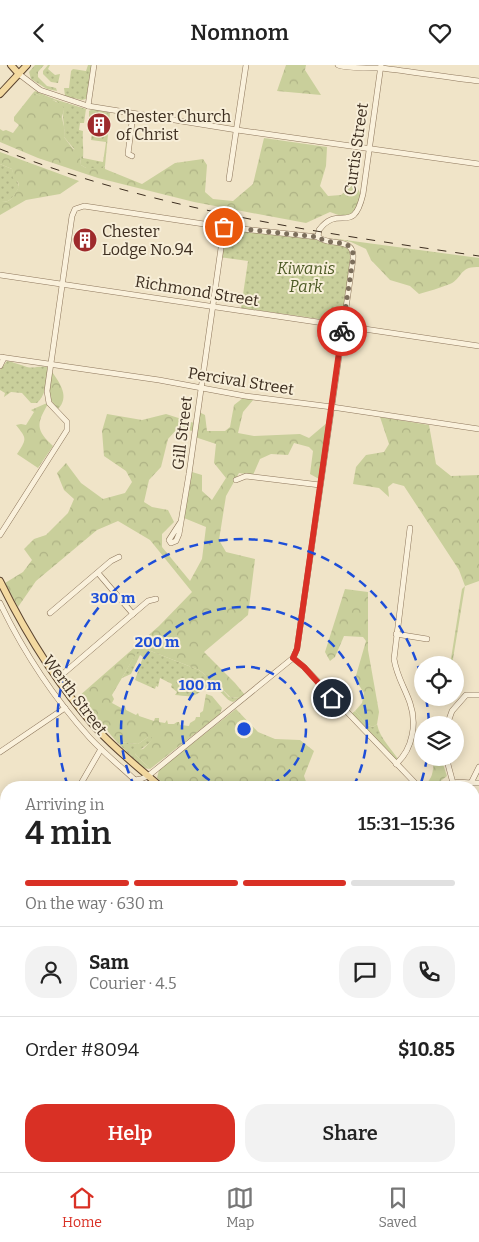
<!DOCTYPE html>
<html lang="en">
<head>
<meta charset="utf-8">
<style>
	body { margin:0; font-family:Bitter,serif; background:#f2f2f2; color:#222; height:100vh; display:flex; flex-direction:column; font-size:19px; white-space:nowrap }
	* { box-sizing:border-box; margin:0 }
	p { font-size:16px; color:#767676 }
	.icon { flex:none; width:28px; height:28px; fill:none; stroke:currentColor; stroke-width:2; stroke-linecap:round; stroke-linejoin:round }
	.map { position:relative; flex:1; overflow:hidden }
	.side { position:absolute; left:0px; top:716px; width:480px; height:391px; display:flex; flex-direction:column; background:#fff; border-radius:20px 20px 0 0; box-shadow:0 2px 12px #0003 }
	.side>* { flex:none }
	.controls { position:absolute; left:414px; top:591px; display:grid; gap:10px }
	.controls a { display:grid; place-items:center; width:50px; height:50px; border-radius:50%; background:#fff; box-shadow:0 2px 12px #0003; font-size:25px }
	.pin { position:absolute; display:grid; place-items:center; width:42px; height:42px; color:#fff; margin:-21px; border:2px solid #fff; border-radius:50%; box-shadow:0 1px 5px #0007 }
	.courier { position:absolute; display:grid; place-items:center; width:50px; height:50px; margin:-25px; border:4px solid #d93025; border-radius:50%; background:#fff; color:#222; box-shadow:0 1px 6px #0007 }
	.head em { font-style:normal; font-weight:600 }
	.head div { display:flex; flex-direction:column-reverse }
	.head { display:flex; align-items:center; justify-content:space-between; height:85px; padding:0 25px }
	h1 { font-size:32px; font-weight:600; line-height:38px }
	.bar { display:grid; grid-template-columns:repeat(4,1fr); gap:8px 5px; align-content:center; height:60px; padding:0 25px }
	.bar i { height:6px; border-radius:4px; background:#e0e0e0 }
	.bar .active { background:#d93025 }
	.bar p { grid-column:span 4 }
	.line { display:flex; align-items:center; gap:12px; padding:0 25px; border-top:1px solid #e0e0e0 }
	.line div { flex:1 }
	.round { display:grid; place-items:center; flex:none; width:52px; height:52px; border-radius:20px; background:#f2f2f2 }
	.button { display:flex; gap:10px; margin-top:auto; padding:10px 25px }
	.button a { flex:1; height:58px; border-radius:20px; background:#d93025; color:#fff; font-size:20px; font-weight:600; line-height:58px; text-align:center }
	.button a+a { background:#f2f2f2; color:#222 }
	header { display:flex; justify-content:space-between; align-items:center; height:65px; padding:0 25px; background:#fff; font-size:22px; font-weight:600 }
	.tab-bar { display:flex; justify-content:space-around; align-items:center; height:70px; border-top:1px solid #e0e0e0; background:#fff; font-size:14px; color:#767676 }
	.tab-bar a { display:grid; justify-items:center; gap:2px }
	.tab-bar .active { color:#d93025 }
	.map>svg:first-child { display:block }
</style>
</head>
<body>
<header><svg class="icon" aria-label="back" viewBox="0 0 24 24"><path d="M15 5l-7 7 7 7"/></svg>Nomnom<svg class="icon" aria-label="heart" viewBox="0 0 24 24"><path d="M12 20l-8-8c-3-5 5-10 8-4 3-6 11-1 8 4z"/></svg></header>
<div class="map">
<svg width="479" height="1107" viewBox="0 0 479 1107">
	<defs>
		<pattern id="grass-dots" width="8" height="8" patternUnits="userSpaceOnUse" patternTransform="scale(1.25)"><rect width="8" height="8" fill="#c9cf9b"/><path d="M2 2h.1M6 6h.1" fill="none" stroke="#aeb285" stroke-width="1.8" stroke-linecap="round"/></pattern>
		<pattern id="forest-crowns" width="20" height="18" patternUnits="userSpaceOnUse" patternTransform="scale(1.25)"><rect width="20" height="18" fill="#c9cf9b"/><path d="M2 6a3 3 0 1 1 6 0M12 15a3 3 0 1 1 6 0" fill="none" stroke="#aeb285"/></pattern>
		<pattern id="water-rules" width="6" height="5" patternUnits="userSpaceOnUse" patternTransform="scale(1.25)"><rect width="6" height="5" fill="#a9c4bc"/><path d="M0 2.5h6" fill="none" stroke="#8ba098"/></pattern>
	</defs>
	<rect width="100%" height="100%" fill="#f0e4c8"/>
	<g fill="url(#grass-dots)">
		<path d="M 35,0 L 44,0 L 38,7 L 38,12 L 47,21 L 56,23 L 57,26 L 47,24 L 31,14 L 29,7 Z"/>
		<path d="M 48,0 L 50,0 L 48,4 L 55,10 L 60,9 L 58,18 L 51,17 L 43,9 L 43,6 Z"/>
		<path d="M 88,0 L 93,0 L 86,34 L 82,35 L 65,31 L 64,23 L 69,23 L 71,6 L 73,4 L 86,6 Z"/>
		<path d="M 35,26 L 54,34 L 86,44 L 84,58 L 80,58 L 79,65 L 83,66 C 82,76 84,84 83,93 L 103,97 L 106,77 L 91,75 L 93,59 L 89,53 L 89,46 L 93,44 L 110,48 L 105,101 L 103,103 L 86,103 L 81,100 L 80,91 L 64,72 C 66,62 61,54 64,44 L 56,36 L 51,35 L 33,28 Z"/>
		<path d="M 0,99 L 12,104 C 13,111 18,115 19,122 C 14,131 11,138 0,137 Z"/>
		<path d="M 223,164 L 318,172 L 349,181 L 354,186 L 341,257 L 241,243 L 248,196 L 219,192 Z"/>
		<path d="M 7,296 C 14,297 20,300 27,302 C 34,304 40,300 47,302 C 48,315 46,330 37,338 L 31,338 L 22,328 L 11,327 L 4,332 L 5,328 L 0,325 L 0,305 Z"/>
		<path d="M 143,583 L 199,605 L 218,620 L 229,632 L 240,633 L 233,637 C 225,635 223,626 214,623 C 204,621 200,629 192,631 C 187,632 180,630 175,630 L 177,627 L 171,622 L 172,619 L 160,613 L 158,622 L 156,621 L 155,624 L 135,615 L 143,592 L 140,590 L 131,609 L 122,613 L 137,586 Z"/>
		<path d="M 355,646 L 368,660 L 373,662 L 377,659 C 380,674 392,684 400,697 L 399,700 L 351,649 Z"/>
		<path d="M 148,672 L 152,672 L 153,675 L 135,689 L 150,704 L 143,703 L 117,677 L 138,679 Z"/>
	</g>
	<g fill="url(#forest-crowns)">
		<path d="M 286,0 L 306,0 L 305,5 L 321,30 L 277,26 Z"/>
		<path d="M 33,28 C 40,31 64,37 64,44 C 64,47 62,50 62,52 C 63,60 66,64 64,72 L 73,84 L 82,86 L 80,91 L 81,100 L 86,103 L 103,103 L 105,101 L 105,104 L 142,119 L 175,98 L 203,94 L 207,100 L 205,127 L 213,134 L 233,136 L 253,119 L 264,73 L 327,82 L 326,101 L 320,121 L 328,131 L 341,130 L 355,118 L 361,130 L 354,149 L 344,152 L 330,147 L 306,158 L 194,137 L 98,113 L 38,93 L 0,77 L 0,64 L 3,66 L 6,65 L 13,68 L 19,60 L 14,56 L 14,52 Z"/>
		<path d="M 0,87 L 79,116 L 60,129 L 26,135 L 0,150 L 0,137 C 11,138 14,131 19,121 L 18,117 L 13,113 L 12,104 L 0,99 Z"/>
		<path d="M 330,173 L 479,193 L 479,202 C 459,201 463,213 450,219 C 440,223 429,226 419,229 L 410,221 L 390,215 L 371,195 L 366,184 L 351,177 Z"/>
		<path d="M 52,307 C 60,318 70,332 58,344 C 45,330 49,324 52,307 Z"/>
		<path d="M 243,333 L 254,334 L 243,347 L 238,368 L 254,371 L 300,369 L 309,373 L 328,357 L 319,414 L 310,409 L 313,386 L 309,382 L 294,378 L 288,390 L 271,389 L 260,394 L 253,410 L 239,408 L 226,431 L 219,475 L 226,487 L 255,494 L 248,550 L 204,587 L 235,618 L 245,630 L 240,633 L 230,632 L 218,620 L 199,605 L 143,583 L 137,587 L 112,630 L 114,634 L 112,638 L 123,644 L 125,641 L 126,645 L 136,650 L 138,648 L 139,651 L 154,656 L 155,653 L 159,653 L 159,657 L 165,658 L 167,655 L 168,659 L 174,659 L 177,657 L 179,657 L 180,660 L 189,661 L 190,658 L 195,655 L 196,652 L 200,652 L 200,648 L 203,646 L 206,629 L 212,631 L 222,643 L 220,649 L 150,704 L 135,689 L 137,685 L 143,684 L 152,675 L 152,672 L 148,672 L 138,679 L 117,677 L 78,632 L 159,561 L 192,527 L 150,475 L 118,456 L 97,465 L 36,516 L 18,542 L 5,518 L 23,507 L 32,495 L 24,484 L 34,474 L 46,470 L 68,448 L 74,434 L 64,425 L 57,408 L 66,398 L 81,418 L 103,434 L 125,428 L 132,417 L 126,406 L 104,391 L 102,366 L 107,349 L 142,355 L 166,349 L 194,358 L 193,366 L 177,364 L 168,374 L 161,402 L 149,415 L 144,437 L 152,442 L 168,445 L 174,457 L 162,469 L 162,482 L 190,516 L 202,494 L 206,462 L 184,453 L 192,407 L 202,410 L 202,426 L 212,435 L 226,413 L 214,398 L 216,379 L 195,372 L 199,347 L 205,350 L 207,366 L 225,366 L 230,362 L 234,340 Z"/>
		<path d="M 47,338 L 48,339 C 36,359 36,365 53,381 L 38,403 L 17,389 C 28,373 26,373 16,360 L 21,359 L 26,360 L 34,347 L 31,345 Z"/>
		<path d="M 380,352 L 429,360 L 436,399 L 451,411 L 479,410 L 479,516 L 465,521 L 452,600 L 450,600 L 462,524 L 465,521 L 459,505 L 404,421 L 393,418 L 388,422 L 389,432 L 379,423 L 353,419 L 356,402 L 366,390 L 384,387 L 389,379 Z"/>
		<path d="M 345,524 L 368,527 L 368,585 L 379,647 L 377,659 L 373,662 L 368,660 L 355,646 L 362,638 L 364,628 L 355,614 L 366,576 L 363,572 L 344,571 L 335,592 L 330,596 L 325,587 Z"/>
		<path d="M 236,644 L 258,667 L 275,674 L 300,675 L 314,686 L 304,711 L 308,722 L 168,722 L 157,713 L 159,705 Z"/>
		<path d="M 434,693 L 441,693 L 447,711 L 433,722 L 425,722 L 424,719 C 434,715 433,702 434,693 Z"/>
		<path d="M 474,861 L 479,866 L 479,943 L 474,946 L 474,933 L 477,930 L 474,920 Z"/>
		<path d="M 6,885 L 6,1101 L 89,1101 L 80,1102 L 73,1107 L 0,1107 L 0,893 Z"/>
		<path d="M 479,965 L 479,1089 L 474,1080 L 474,967 Z"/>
	</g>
	<path fill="url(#water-rules)" stroke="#6f938a" d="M 89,1101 L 287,1101 L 280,1107 L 73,1107 L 80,1102 Z"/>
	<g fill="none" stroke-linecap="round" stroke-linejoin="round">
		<defs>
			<g id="minor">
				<path d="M 338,0 C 343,3 372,3 381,3 C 414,7 446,12 479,16"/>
				<path d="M 19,9 L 40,25 L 88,41 L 237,65 L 479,99"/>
				<path d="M 88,41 L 94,0"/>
				<path d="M 132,91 L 128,89 L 133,49"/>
				<path d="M 229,114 L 246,0"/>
				<path d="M 318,172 L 319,165 C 339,138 353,172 363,129 L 381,0"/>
				<path d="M 0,210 L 479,281"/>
				<path d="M 0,292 L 159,315 L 245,331 L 332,342 L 479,364"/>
				<path d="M 0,301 L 4,293"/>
				<path d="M 236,415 L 246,411 L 320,420"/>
				<path d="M 180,458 L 169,475 L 171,478 L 176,476 L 179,469 L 189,409 L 224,162"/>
				<path d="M 0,470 L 67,365 L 67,357 L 49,338 L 47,326 L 72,151 L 75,144 L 84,141 L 224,162 L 318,172 C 330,182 355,171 353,194 L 297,584 L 293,593 L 148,711 L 141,714 L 135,715 C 120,701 104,688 90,673 C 54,633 23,586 0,538"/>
				<path d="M 98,508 L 133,549"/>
				<path d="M 50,548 L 111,496 L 119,492"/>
				<path d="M 396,569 L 427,574"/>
				<path d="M 293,593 L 304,602 L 419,722"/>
				<path d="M 57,614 L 148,536 L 156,534"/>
				<path d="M 447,660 L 452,646 L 466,630 L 479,630"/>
				<path d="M 0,687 L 65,643"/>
				<path d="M 446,692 L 453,718 L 451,722"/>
				<path d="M 396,699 C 413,684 417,658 410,638 C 404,621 397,612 394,594 L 410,463"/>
				<path d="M 471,718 L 479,718"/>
				<path d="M 79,722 L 101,684"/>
				<path d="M 444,722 C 451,716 461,717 471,718 L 479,702"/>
				<path d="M 474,778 L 479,784"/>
				<path d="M 0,860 L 6,850"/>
				<path d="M 466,1107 L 479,1101"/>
			</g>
			<g id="major">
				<path d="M 11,0 L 19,9"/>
				<path d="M 0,29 L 27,0"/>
				<path d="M 0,516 C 26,569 57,619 96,663 C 116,685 139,703 161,722"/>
				<path d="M 474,1087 L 479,1096"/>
			</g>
		</defs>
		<use href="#minor" stroke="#8d765c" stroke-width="6"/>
		<use href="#major" stroke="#5b4430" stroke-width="8"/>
		<use href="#minor" stroke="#faf1dc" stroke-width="5"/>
		<use href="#major" stroke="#f3d9a0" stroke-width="6"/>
		<path stroke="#3d2e20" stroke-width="1" stroke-dasharray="9 9" stroke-linecap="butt" d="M 0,84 C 155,145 316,167 479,191"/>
	</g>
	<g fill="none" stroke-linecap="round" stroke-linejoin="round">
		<path stroke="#7c6e5b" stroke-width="5" stroke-dasharray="0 9" d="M 224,162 L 318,172 C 330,182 355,171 353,194 L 342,266"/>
		<path stroke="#d93025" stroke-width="6" d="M 332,633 L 304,602 L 293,593 L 297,584 L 342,266"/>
	</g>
	<g fill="none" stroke="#1d4ed8" stroke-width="2.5" stroke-dasharray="9 6">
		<path d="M223 722A62 62 0 1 1 265 722"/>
		<path d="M135 722A123 123 0 1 1 353 722"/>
		<path d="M427 693A185 185 0 0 1 420 721M68 721A185 185 0 1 1 422 615M426 633A185 185 0 0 1 429 659"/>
	</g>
	<defs>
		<symbol id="building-disc" viewBox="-11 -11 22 22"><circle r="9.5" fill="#9e2a2b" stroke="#f7eed8"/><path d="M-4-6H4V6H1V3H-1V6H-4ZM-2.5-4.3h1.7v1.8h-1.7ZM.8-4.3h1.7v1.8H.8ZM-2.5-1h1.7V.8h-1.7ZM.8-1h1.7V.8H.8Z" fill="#fff"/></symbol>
	</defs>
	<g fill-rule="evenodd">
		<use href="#building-disc" x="85" y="46" width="28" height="28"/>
		<use href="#building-disc" x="71" y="161" width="28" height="28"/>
	</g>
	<g text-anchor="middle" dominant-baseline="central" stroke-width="4" stroke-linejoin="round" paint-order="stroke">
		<g font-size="16" fill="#3d2e20" stroke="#f7eed8" text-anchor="start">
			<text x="116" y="51">Chester Church<tspan x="116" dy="18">of Christ</tspan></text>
			<text x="102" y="166">Chester<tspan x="102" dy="18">Lodge No.94</tspan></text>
		</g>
		<g font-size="16" fill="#3d2e20" stroke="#f7eed8">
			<text transform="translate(356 84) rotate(-82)">Curtis Street</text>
			<text transform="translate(197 226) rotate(9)">Richmond Street</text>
			<text transform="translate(241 316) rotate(9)">Percival Street</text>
			<text transform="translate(182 368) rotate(-83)">Gill Street</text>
			<text transform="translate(75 630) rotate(53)">Werth Street</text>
		</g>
		<g font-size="16" font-style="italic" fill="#4d5a26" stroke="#f7eed8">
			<text x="306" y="203">Kiwanis<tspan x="306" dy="18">Park</tspan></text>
		</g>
	</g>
	<circle cx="244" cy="664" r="8" fill="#1d4ed8" stroke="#f7eed8" stroke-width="2.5"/>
	<g font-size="15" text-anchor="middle" font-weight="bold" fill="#1d4ed8" stroke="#f7eed8" stroke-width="4" stroke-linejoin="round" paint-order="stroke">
		<text x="113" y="538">300 m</text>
		<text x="157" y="582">200 m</text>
		<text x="200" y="625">100 m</text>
	</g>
</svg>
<div class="controls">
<a><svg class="icon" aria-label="locate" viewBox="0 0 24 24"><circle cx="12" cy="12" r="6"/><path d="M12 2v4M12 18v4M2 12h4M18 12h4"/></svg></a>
<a><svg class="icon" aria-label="layers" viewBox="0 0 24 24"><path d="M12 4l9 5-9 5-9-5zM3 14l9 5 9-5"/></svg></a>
</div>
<div class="pin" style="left:224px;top:162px;background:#ea580c"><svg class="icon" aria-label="bag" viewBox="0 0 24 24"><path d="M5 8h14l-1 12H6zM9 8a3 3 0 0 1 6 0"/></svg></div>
<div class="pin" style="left:332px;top:633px;background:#1f2937"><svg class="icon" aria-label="home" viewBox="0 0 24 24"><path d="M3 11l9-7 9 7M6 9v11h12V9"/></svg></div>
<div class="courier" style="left:342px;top:266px"><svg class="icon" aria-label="bike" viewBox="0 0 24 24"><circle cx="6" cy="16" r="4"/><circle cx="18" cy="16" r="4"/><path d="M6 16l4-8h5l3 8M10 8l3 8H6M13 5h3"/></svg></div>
<section class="side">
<div class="head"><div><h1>4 min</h1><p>Arriving in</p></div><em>15:31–15:36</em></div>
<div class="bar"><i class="active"></i><i class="active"></i><i class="active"></i><i></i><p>On the way · 630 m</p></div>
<div class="line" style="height:90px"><a class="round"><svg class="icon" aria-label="person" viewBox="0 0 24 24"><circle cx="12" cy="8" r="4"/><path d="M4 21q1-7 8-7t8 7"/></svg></a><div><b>Sam</b><p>Courier · 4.5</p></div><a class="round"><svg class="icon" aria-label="chat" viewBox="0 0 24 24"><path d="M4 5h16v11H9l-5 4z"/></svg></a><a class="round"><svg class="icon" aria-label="phone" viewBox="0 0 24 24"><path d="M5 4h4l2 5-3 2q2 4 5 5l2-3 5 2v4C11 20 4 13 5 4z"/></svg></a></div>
<div class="line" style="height:65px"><div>Order #8094</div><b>$10.85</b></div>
<div class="button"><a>Help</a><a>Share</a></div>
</section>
</div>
<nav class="tab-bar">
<a class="active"><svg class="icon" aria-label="home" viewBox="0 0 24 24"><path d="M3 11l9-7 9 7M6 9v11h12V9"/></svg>Home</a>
<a><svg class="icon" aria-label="map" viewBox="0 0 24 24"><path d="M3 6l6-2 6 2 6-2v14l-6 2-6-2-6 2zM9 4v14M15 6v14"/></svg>Map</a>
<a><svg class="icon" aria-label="saved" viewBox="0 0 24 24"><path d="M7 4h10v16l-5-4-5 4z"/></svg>Saved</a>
</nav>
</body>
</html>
